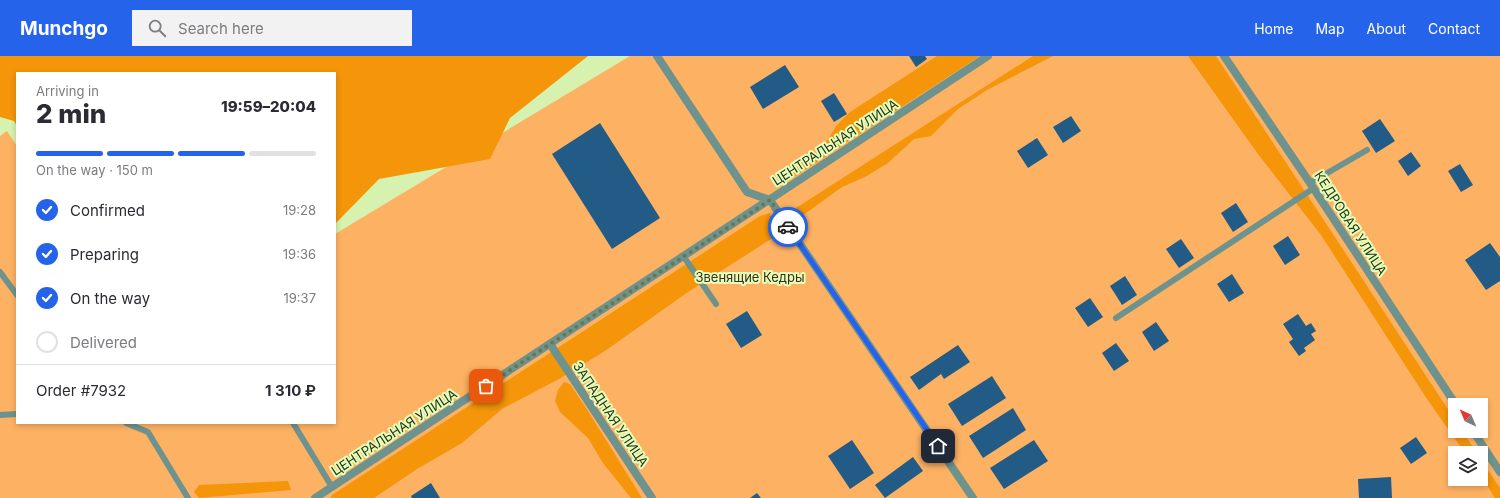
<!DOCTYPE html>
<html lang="en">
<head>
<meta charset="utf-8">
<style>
	body { margin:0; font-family:Inter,sans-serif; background:#f2f2f3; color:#2b2b33; height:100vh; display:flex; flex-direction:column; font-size:15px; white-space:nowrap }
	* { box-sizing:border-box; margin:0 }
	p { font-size:13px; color:#7c7c81 }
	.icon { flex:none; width:22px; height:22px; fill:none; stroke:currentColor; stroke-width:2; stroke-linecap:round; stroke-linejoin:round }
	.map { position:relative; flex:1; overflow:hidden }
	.drawer { position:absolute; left:16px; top:16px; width:320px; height:352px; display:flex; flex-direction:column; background:#fff; border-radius:0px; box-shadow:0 2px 6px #0003 }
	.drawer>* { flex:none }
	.needle { width:26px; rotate:316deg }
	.buttons { position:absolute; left:1448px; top:342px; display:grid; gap:8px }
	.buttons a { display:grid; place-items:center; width:40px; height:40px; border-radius:0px; background:#fff; box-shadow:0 2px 6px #0003; font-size:20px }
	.pin { position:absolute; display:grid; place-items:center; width:34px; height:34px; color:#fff; margin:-17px; border-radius:8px; box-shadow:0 2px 6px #0006 }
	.courier { position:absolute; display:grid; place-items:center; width:40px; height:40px; margin:-20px; border:3px solid #2563eb; border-radius:50%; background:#fff; color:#222; box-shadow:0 1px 5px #0007 }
	.overview em { font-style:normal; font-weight:800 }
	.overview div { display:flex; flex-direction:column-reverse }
	.overview { display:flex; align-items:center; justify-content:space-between; height:68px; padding:0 20px }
	h1 { font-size:26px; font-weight:800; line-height:30px }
	.bar { display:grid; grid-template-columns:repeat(4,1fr); gap:6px 4px; align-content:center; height:48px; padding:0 20px }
	.bar i { height:5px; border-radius:3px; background:#e1e1e2 }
	.bar .on { background:#2563eb }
	.bar p { grid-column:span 4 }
	.line { display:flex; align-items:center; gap:10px; padding:0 20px; border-top:1px solid #e1e1e2 }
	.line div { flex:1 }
	ol { padding:0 20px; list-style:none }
	li { display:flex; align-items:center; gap:12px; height:44px }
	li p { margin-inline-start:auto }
	li .icon { padding:4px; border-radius:50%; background:#2563eb; color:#fff; stroke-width:4 }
	li:last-child { color:#7c7c81 }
	li i { width:22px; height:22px; border:2px solid #e1e1e2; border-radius:50% }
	header { display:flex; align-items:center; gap:24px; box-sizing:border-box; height:56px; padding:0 20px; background:#2563eb; color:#fff }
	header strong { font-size:19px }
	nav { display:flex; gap:22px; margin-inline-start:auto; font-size:14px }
	.search { width:280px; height:36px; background:#f2f2f3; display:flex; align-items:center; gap:10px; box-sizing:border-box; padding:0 14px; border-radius:0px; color:#7c7c81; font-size:15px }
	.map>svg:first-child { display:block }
</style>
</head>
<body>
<header>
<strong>Munchgo</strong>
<div class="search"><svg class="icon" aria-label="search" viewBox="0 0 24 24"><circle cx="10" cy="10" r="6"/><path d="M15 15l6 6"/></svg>Search here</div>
<nav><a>Home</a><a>Map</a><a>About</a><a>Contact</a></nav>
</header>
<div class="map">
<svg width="1500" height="442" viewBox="0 0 1500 442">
	<rect width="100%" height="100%" fill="#d7f1ae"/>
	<path fill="#fdb162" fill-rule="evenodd" d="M 630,0 L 1500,0 L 1500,442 L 0,442 L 0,80 L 7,75 L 17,90 L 17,367 L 335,367 L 335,178 ZM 1455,349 L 1481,349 L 1481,375 L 1455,375 ZM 1455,397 L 1481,397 L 1481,423 L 1455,423 Z"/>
	<g fill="#f4950a">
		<path d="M 0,0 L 588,0 L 510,62 L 490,103 L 379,123 L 335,168 L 335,17 L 17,17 L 17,70 L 14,65 L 0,61 Z"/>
		<path d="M 937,0 L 980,0 L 785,127 L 777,123 L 823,91 L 837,69 L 850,56 Z"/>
		<path d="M 1033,0 L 1053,0 L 987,34 L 958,53 L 931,80 L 914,83 L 888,107 L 865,121 L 842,131 L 802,160 L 796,152 Z"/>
		<path d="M 1188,0 L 1216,0 L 1455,364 L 1455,375 L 1462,375 L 1477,397 L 1465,397 L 1427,343 L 1321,179 L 1258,98 Z"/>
		<path d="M 770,157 L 774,171 L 771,183 L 685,238 L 605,295 L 559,323 L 502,353 L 462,387 L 417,413 L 374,442 L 331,442 L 332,439 L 760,160 Z"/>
		<path d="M 564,326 L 570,328 L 588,355 L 642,442 L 631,442 L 603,407 L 588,382 L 560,356 L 555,345 L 558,334 Z"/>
		<path d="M 1481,404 L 1500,432 L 1500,442 L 1495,442 L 1481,420 Z"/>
		<path d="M 288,425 L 291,434 L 199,442 L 194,436 L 199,429 Z"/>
	</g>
	<g fill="#225b86">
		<path d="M 909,0 L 925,0 L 927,3 L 916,11 Z"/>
		<path d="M 785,9 L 799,31 L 763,53 L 750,31 Z"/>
		<path d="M 834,37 L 847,58 L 834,66 L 821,45 Z"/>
		<path d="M 1071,60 L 1081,75 L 1063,87 L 1053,71 Z"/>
		<path d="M 1380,63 L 1395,85 L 1376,97 L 1362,75 Z"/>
		<path d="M 600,67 L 660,162 L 612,193 L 552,98 Z"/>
		<path d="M 1037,82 L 1048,99 L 1028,112 L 1017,95 Z"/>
		<path d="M 1411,96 L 1421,110 L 1408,120 L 1398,105 Z"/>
		<path d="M 1460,108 L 1473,129 L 1461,136 L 1448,115 Z"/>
		<path d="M 1236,147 L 1248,166 L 1233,176 L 1221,157 Z"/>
		<path d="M 1288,180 L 1300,199 L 1285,209 L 1273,190 Z"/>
		<path d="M 1181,183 L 1194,202 L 1179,212 L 1166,193 Z"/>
		<path d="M 1490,187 L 1500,201 L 1500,225 L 1486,234 L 1465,204 Z"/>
		<path d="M 1232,218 L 1244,237 L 1229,246 L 1217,228 Z"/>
		<path d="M 1125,220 L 1137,239 L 1122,249 L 1110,230 Z"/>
		<path d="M 1090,242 L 1103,261 L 1088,271 L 1075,252 Z"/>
		<path d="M 747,255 L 762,279 L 741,292 L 726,268 Z"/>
		<path d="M 1298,258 L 1306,270 L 1311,267 L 1316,275 L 1311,278 L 1315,284 L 1304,292 L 1306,295 L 1299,300 L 1289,286 L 1293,283 L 1283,268 Z"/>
		<path d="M 1156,266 L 1169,285 L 1154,295 L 1142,276 Z"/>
		<path d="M 1116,287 L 1129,305 L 1114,315 L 1102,297 Z"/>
		<path d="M 958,289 L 970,306 L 944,323 L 941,318 L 919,334 L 910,321 Z"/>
		<path d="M 992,320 L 1006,342 L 962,370 L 948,348 Z"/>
		<path d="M 1013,352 L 1026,374 L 983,402 L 969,380 Z"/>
		<path d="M 1416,381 L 1427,397 L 1411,408 L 1400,392 Z"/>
		<path d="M 852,384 L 874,417 L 850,433 L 828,400 Z"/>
		<path d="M 1034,384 L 1048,405 L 1004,433 L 990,412 Z"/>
		<path d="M 913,401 L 923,415 L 885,442 L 875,429 Z"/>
		<path d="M 1391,421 L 1392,442 L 1359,442 L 1358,423 Z"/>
		<path d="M 431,427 L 440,442 L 412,442 L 411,440 Z"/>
		<path d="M 757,437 L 761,442 L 750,442 Z"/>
	</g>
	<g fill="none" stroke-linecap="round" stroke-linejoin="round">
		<g stroke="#6e938e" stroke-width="6">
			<path d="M 1310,127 L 1367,94"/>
			<path d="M 684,201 L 716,248"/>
			<path d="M 0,216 L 17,239"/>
			<path d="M 1116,262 L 1314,132"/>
			<path d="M 0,359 L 17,358"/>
			<path d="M 126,367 L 148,376 L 188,442"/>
			<path d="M 293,367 L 332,431"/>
		</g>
		<g stroke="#6e938e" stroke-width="8">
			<path d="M 657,0 L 747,136 L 770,144 L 973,442"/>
			<path d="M 1224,0 L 1310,127 L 1456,349"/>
			<path d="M 550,288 L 652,442"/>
			<path d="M 1473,375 L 1500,416"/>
			<path d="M 315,442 L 988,0"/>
		</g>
	</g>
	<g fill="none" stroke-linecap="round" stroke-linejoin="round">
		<path stroke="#68774e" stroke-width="4" stroke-dasharray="0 7.2" d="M 486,330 L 770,144 L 788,171"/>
		<path stroke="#2563eb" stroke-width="5" d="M 788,171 L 938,390"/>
	</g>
	<g text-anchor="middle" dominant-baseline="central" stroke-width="4" stroke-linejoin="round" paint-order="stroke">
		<g font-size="13" fill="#2c361b" stroke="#e4ffba">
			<text transform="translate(835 86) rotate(-33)">ЦЕНТРАЛЬНАЯ УЛИЦА</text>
			<text transform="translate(1351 167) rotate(57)">КЕДРОВАЯ УЛИЦА</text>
			<text transform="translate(611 358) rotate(56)">ЗАПАДНАЯ УЛИЦА</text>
			<text transform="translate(394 376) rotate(-33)">ЦЕНТРАЛЬНАЯ УЛИЦА</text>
		</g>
		<g font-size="13" fill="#3e2c1a" stroke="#e4ffba">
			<text x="750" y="221">Звенящие Кедры</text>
		</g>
	</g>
</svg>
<div class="buttons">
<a><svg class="needle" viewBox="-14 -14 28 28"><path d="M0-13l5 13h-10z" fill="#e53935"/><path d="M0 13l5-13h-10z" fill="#7c7c81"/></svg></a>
<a><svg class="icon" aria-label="layers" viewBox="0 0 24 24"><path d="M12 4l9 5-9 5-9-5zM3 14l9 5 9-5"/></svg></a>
</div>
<div class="pin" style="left:486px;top:330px;background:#ea580c"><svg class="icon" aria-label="bag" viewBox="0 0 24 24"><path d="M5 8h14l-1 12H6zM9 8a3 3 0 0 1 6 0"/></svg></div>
<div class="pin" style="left:938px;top:390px;background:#1f2937"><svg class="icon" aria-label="home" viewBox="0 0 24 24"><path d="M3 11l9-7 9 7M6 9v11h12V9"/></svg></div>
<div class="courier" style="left:788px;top:171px"><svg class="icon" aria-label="car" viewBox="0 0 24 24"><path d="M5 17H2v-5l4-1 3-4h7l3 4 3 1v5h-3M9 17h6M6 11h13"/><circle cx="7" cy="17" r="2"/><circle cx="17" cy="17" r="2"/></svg></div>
<section class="drawer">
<div class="overview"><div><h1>2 min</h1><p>Arriving in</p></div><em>19:59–20:04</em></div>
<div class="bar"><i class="on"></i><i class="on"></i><i class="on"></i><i></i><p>On the way · 150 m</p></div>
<ol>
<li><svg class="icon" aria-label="check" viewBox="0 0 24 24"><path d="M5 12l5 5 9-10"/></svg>Confirmed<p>19:28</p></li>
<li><svg class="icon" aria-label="check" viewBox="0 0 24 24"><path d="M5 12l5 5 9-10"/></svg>Preparing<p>19:36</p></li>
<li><svg class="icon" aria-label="check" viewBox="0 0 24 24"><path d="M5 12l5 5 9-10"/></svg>On the way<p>19:37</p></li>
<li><i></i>Delivered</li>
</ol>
<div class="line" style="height:52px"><div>Order #7932</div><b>1 310 ₽</b></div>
</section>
</div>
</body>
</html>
